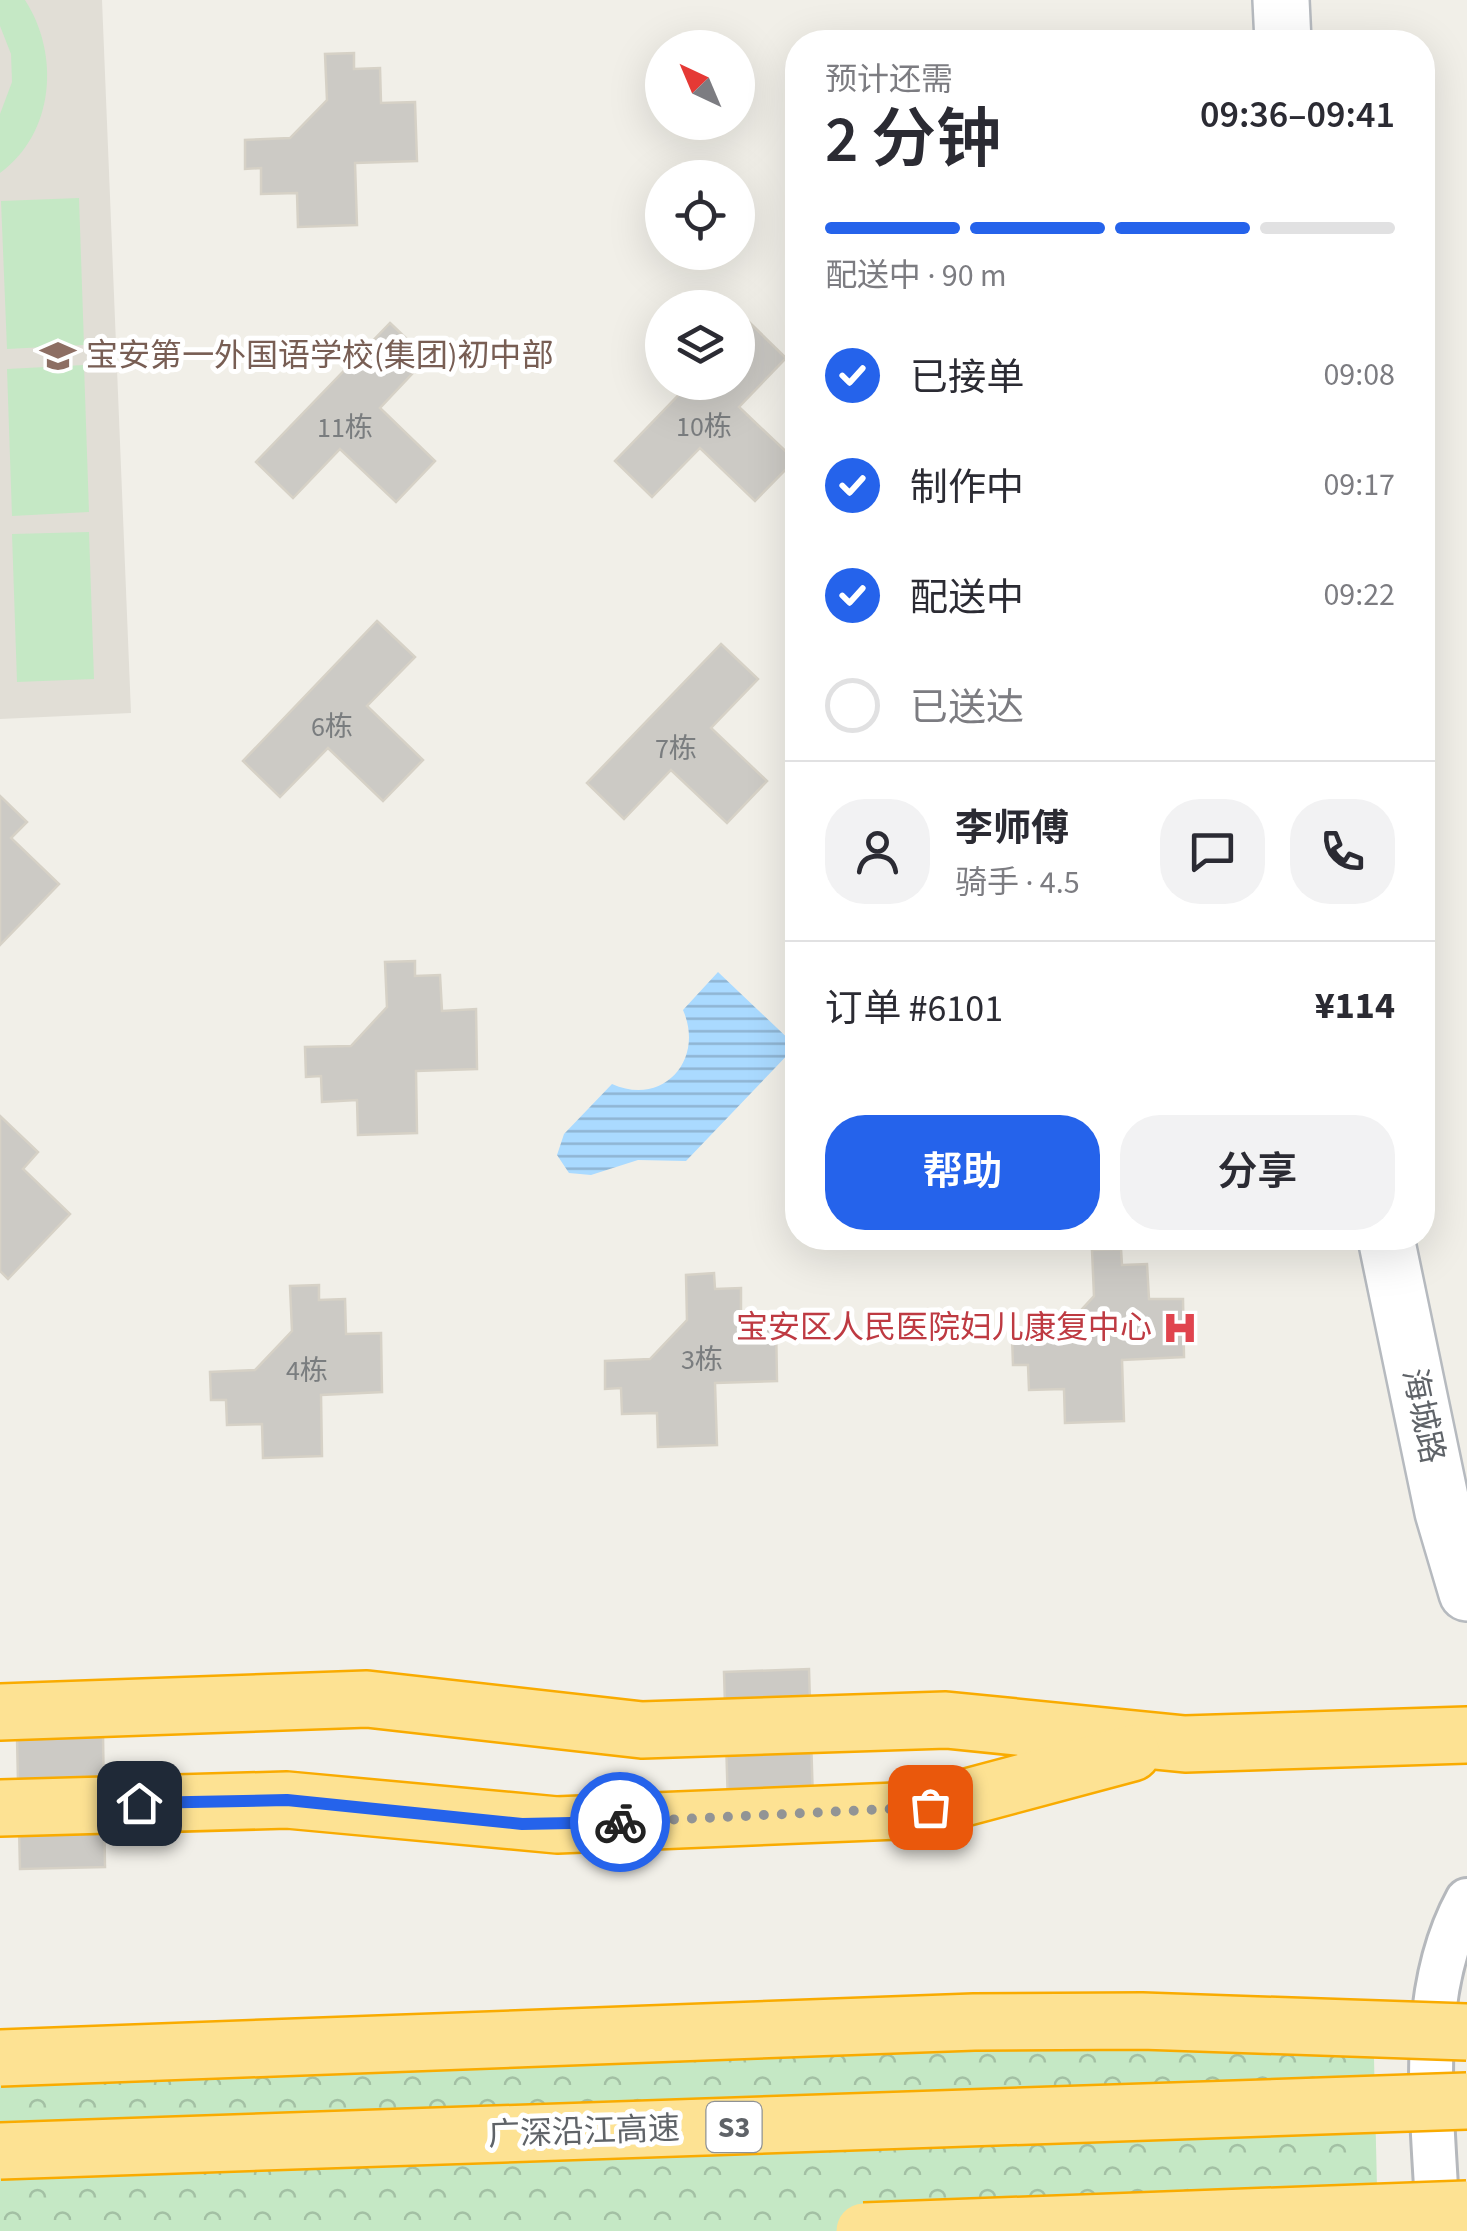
<!DOCTYPE html>
<html lang="zh">
<head>
<meta charset="utf-8">
<style>
	body { margin:0; font-family:"Source Sans 3","Noto Sans SC",sans-serif; background:#f2f2f3; color:#2b2b33; height:100vh; display:flex; flex-direction:column; font-size:38px; white-space:nowrap }
	* { box-sizing:border-box; margin:0 }
	p { font-size:32px; color:#7c7c81 }
	.icon { flex:none; width:55px; height:55px; fill:none; stroke:currentColor; stroke-width:2; stroke-linecap:round; stroke-linejoin:round }
	.map { position:relative; flex:1; overflow:hidden }
	.panel { position:absolute; left:785px; top:30px; width:650px; height:1220px; display:flex; flex-direction:column; background:#fff; border-radius:40px; box-shadow:0 10px 40px #0002 }
	.panel>* { flex:none }
	.needle { width:65px; rotate:316deg }
	.fabs { position:absolute; left:645px; top:30px; display:grid; gap:20px }
	.fabs a { display:grid; place-items:center; width:110px; height:110px; border-radius:50%; background:#fff; box-shadow:0 10px 40px #0002; font-size:50px }
	.pin { position:absolute; display:grid; place-items:center; width:85px; height:85px; color:#fff; margin:-42px; border-radius:20px; box-shadow:0 5px 15px #0006 }
	.courier { position:absolute; display:grid; place-items:center; width:100px; height:100px; margin:-50px; border:8px solid #2563eb; border-radius:50%; background:#fff; color:#222; box-shadow:0 2px 12px #0007 }
	.head em { font-style:normal; font-weight:600 }
	.head div { display:flex; flex-direction:column-reverse }
	.head { display:flex; align-items:center; justify-content:space-between; height:170px; padding:0 40px }
	h1 { font-size:65px; font-weight:600; line-height:75px }
	.bar { display:grid; grid-template-columns:repeat(4,1fr); gap:15px 10px; align-content:center; height:120px; padding:0 40px }
	.bar i { height:12px; border-radius:8px; background:#e1e1e2 }
	.bar .current { background:#2563eb }
	.bar p { grid-column:span 4 }
	.line { display:flex; align-items:center; gap:25px; padding:0 40px; border-top:2px solid #e1e1e2 }
	.line div { flex:1 }
	.round { display:grid; place-items:center; flex:none; width:105px; height:105px; border-radius:40px; background:#f2f2f3 }
	ol { padding:0 40px; list-style:none }
	li { display:flex; align-items:center; gap:30px; height:110px }
	li p { margin-inline-start:auto }
	li .icon { padding:10px; border-radius:50%; background:#2563eb; color:#fff; stroke-width:4 }
	li:last-child { color:#7c7c81 }
	li i { width:55px; height:55px; border:5px solid #e1e1e2; border-radius:50% }
	.button { display:flex; gap:20px; margin-top:auto; padding:20px 40px }
	.button a { flex:1; height:115px; border-radius:40px; background:#2563eb; color:#fff; font-size:40px; font-weight:600; line-height:115px; text-align:center }
	.button a+a { background:#f2f2f3; color:#2b2b33 }
	.map>svg:first-child { display:block }
</style>
</head>
<body>
<div class="map">
<svg width="1467" height="2231" viewBox="0 0 1467 2231">
	<defs>
		<pattern id="park-crowns" width="20" height="18" patternUnits="userSpaceOnUse" patternTransform="scale(2.5)"><rect width="20" height="18" fill="#c5e8c5"/><path d="M2 6a3 3 0 1 1 6 0M12 15a3 3 0 1 1 6 0" fill="none" stroke="#a3c0a4"/></pattern>
		<pattern id="water-rules" width="6" height="5" patternUnits="userSpaceOnUse" patternTransform="scale(2.5)"><rect width="6" height="5" fill="#aadaff"/><path d="M0 2.5h6" fill="none" stroke="#8eb4d2"/></pattern>
	</defs>
	<rect width="100%" height="100%" fill="#f1efe8"/>
	<path fill="#e1ded6" d="M 0,0 L 102,0 L 131,713 L 0,719 Z"/>
	<g fill="#c5e8c5">
		<path d="M 0,0 L 25,0 C 60,54 55,133 0,173 L 0,114 L 12,82 L 11,54 L 0,26 Z"/>
		<path d="M 79,198 L 84,345 L 7,349 L 1,201 Z"/>
		<path d="M 84,365 L 89,512 L 12,516 L 7,369 Z"/>
		<path d="M 89,532 L 94,679 L 17,682 L 12,534 Z"/>
	</g>
	<path fill="url(#park-crowns)" d="M 1373,2015 L 1378,2231 L 0,2231 L 0,2061 Z"/>
	<path fill="url(#water-rules)" d="M 718,972 L 796,1046 L 686,1161 L 638,1160 L 591,1175 L 569,1173 L 557,1155 L 564,1134 L 612,1084 C 663,1107 705,1060 683,1010 Z"/>
	<g fill="#cccac5" stroke="#d6d1c6" stroke-width="2.5">
		<path d="M 354,53 L 354,69 L 380,68 L 381,103 L 415,102 L 417,161 L 355,163 L 357,225 L 298,227 L 297,193 L 261,194 L 261,168 L 245,169 L 245,140 L 290,138 L 327,100 L 325,54 Z"/>
		<path d="M 749,322 L 786,358 L 739,407 L 795,460 L 755,501 L 700,448 L 652,497 L 615,461 L 691,382 L 738,382 L 738,334 Z"/>
		<path d="M 390,323 L 427,358 L 380,408 L 435,461 L 396,502 L 340,449 L 293,498 L 256,462 Z"/>
		<path d="M 377,621 L 415,657 L 367,706 L 423,760 L 383,801 L 328,748 L 280,797 L 243,761 Z"/>
		<path d="M 721,644 L 758,679 L 711,728 L 767,781 L 727,823 L 671,770 L 624,819 L 587,783 Z"/>
		<path d="M 0,796 L 27,822 L 11,838 L 59,884 L 0,945 Z"/>
		<path d="M 415,961 L 415,976 L 440,975 L 442,1011 L 476,1009 L 477,1069 L 416,1071 L 417,1133 L 358,1135 L 357,1100 L 322,1102 L 321,1076 L 306,1077 L 305,1047 L 351,1046 L 387,1007 L 385,962 Z"/>
		<path d="M 0,1116 L 38,1152 L 23,1169 L 70,1214 L 8,1279 L 0,1271 Z"/>
		<path d="M 1121,1249 L 1122,1265 L 1147,1264 L 1149,1299 L 1183,1299 L 1184,1357 L 1122,1360 L 1124,1421 L 1065,1423 L 1064,1389 L 1029,1390 L 1028,1365 L 1013,1365 L 1012,1336 L 1058,1335 L 1094,1296 L 1092,1250 Z"/>
		<path d="M 714,1273 L 715,1289 L 741,1288 L 741,1323 L 776,1322 L 777,1381 L 715,1383 L 717,1445 L 658,1447 L 657,1413 L 622,1414 L 621,1388 L 605,1389 L 605,1361 L 650,1359 L 687,1320 L 686,1275 Z"/>
		<path d="M 319,1285 L 319,1300 L 345,1299 L 346,1334 L 381,1333 L 382,1392 L 321,1395 L 322,1456 L 263,1458 L 262,1424 L 227,1425 L 226,1400 L 211,1400 L 210,1372 L 255,1370 L 292,1331 L 290,1286 Z"/>
		<path d="M 809,1669 L 814,1836 L 729,1839 L 724,1672 Z"/>
		<path d="M 103,1735 L 105,1867 L 20,1869 L 17,1737 Z"/>
	</g>
	<g fill="none" stroke-linecap="round" stroke-linejoin="round">
		<defs>
			<path id="street" d="M 1438,2231 C 1435,2123 1413,1999 1467,1900"/>
			<g id="secondary">
				<path d="M 1281,0 L 1283,42"/>
				<path d="M 1386,1238 L 1443,1512 L 1467,1593"/>
			</g>
			<g id="highway">
				<path d="M 0,1712 L 367,1699 L 642,1730 L 946,1720 L 1185,1744 L 1467,1735"/>
				<path d="M 0,1808 L 287,1800 L 557,1825 L 897,1811 L 930,1807 L 1132,1753"/>
			</g>
		</defs>
		<use href="#street" stroke="#b5b8bc" stroke-width="48"/>
		<use href="#secondary" stroke="#b6babf" stroke-width="60"/>
		<use href="#highway" stroke="#f9ab00" stroke-width="60"/>
		<use href="#street" stroke="#fff" stroke-width="42"/>
		<use href="#secondary" stroke="#fff" stroke-width="55"/>
		<use href="#highway" stroke="#fde293" stroke-width="55"/>
		<defs>
			<g id="highway-bridge">
				<path d="M 0,2058 L 974,2022 L 1142,2021 L 1467,2032"/>
				<path d="M 0,2151 L 1467,2101"/>
				<path d="M 864,2231 L 1467,2209"/>
			</g>
		</defs>
		<use href="#highway-bridge" stroke="#f9ab00" stroke-width="60" stroke-linecap="butt"/>
		<use href="#highway-bridge" stroke="#fde293" stroke-width="55"/>
	</g>
	<g fill="none" stroke-linecap="round" stroke-linejoin="round">
		<path stroke="#929495" stroke-width="10" stroke-dasharray="0 18" d="M 620,1822 L 930,1807"/>
		<path stroke="#2563eb" stroke-width="12" d="M 139,1803 L 287,1800 L 522,1824 L 620,1822"/>
	</g>
	<defs>
		<symbol id="school-bare" viewBox="-9 -9 18 18"><path d="M0-5L7-2L0 1L-7-2ZM-4 1L0 2.5L4 1V4Q0 6-4 4Z" fill="#8d6e63" stroke="#fff" stroke-width="2.5" paint-order="stroke"/></symbol>
		<symbol id="hospital-bare" viewBox="-9 -9 18 18"><path d="M-5-5h3v3.5h4V-5h3V5h-3V1.5h-4V5h-3Z" fill="#e0444e" stroke="#fff" stroke-width="2.5" paint-order="stroke"/></symbol>
	</defs>
	<g fill-rule="evenodd">
		<use href="#school-bare" x="33" y="331" width="50" height="50"/>
		<use href="#hospital-bare" x="1155" y="1303" width="50" height="50"/>
	</g>
	<g text-anchor="middle" dominant-baseline="central" stroke-width="10" stroke-linejoin="round" paint-order="stroke">
		<g font-size="28" fill="#7a7d7f">
			<text x="704" y="427">10栋</text>
			<text x="345" y="428">11栋</text>
			<text x="332" y="727">6栋</text>
			<text x="676" y="749">7栋</text>
			<text x="702" y="1360">3栋</text>
			<text x="307" y="1371">4栋</text>
		</g>
		<rect fill="#fff" stroke="#8f9295" stroke-width="2.5" x="706.5" y="2102" width="55" height="50" rx="8"/>
		<g font-size="30" font-weight="bold" fill="#5f6368">
			<text x="734" y="2127">S3</text>
		</g>
		<g font-size="32" fill="#785e54" stroke="#fff" text-anchor="start">
			<text x="86" y="356">宝安第一外国语学校(集团)初中部</text>
		</g>
		<g font-size="32" fill="#be3a42" stroke="#fff" text-anchor="end">
			<text x="1152" y="1328">宝安区人民医院妇儿康复中心</text>
		</g>
		<g font-size="32" fill="#5f6368" stroke="#fff">
			<text transform="translate(1423 1416) rotate(78)">海城路</text>
			<text transform="translate(584 2132) rotate(-2)">广深沿江高速</text>
		</g>
	</g>
</svg>
<div class="fabs">
<a><svg class="needle" viewBox="-14 -14 28 28"><path d="M0-13l5 13h-10z" fill="#e53935"/><path d="M0 13l5-13h-10z" fill="#7c7c81"/></svg></a>
<a><svg class="icon" aria-label="locate" viewBox="0 0 24 24"><circle cx="12" cy="12" r="6"/><path d="M12 2v4M12 18v4M2 12h4M18 12h4"/></svg></a>
<a><svg class="icon" aria-label="layers" viewBox="0 0 24 24"><path d="M12 4l9 5-9 5-9-5zM3 14l9 5 9-5"/></svg></a>
</div>
<div class="pin" style="left:930px;top:1807px;background:#ea580c"><svg class="icon" aria-label="bag" viewBox="0 0 24 24"><path d="M5 8h14l-1 12H6zM9 8a3 3 0 0 1 6 0"/></svg></div>
<div class="pin" style="left:139px;top:1803px;background:#1f2937"><svg class="icon" aria-label="home" viewBox="0 0 24 24"><path d="M3 11l9-7 9 7M6 9v11h12V9"/></svg></div>
<div class="courier" style="left:620px;top:1822px"><svg class="icon" aria-label="bike" viewBox="0 0 24 24"><circle cx="6" cy="16" r="4"/><circle cx="18" cy="16" r="4"/><path d="M6 16l4-8h5l3 8M10 8l3 8H6M13 5h3"/></svg></div>
<section class="panel">
<div class="head"><div><h1>2 分钟</h1><p>预计还需</p></div><em>09:36–09:41</em></div>
<div class="bar"><i class="current"></i><i class="current"></i><i class="current"></i><i></i><p>配送中 · 90 m</p></div>
<ol>
<li><svg class="icon" aria-label="check" viewBox="0 0 24 24"><path d="M5 12l5 5 9-10"/></svg>已接单<p>09:08</p></li>
<li><svg class="icon" aria-label="check" viewBox="0 0 24 24"><path d="M5 12l5 5 9-10"/></svg>制作中<p>09:17</p></li>
<li><svg class="icon" aria-label="check" viewBox="0 0 24 24"><path d="M5 12l5 5 9-10"/></svg>配送中<p>09:22</p></li>
<li><i></i>已送达</li>
</ol>
<div class="line" style="height:180px"><a class="round"><svg class="icon" aria-label="person" viewBox="0 0 24 24"><circle cx="12" cy="8" r="4"/><path d="M4 21q1-7 8-7t8 7"/></svg></a><div><b>李师傅</b><p>骑手 · 4.5</p></div><a class="round"><svg class="icon" aria-label="chat" viewBox="0 0 24 24"><path d="M4 5h16v11H9l-5 4z"/></svg></a><a class="round"><svg class="icon" aria-label="phone" viewBox="0 0 24 24"><path d="M5 4h4l2 5-3 2q2 4 5 5l2-3 5 2v4C11 20 4 13 5 4z"/></svg></a></div>
<div class="line" style="height:130px"><div>订单 #6101</div><b>¥114</b></div>
<div class="button"><a>帮助</a><a>分享</a></div>
</section>
</div>
</body>
</html>
